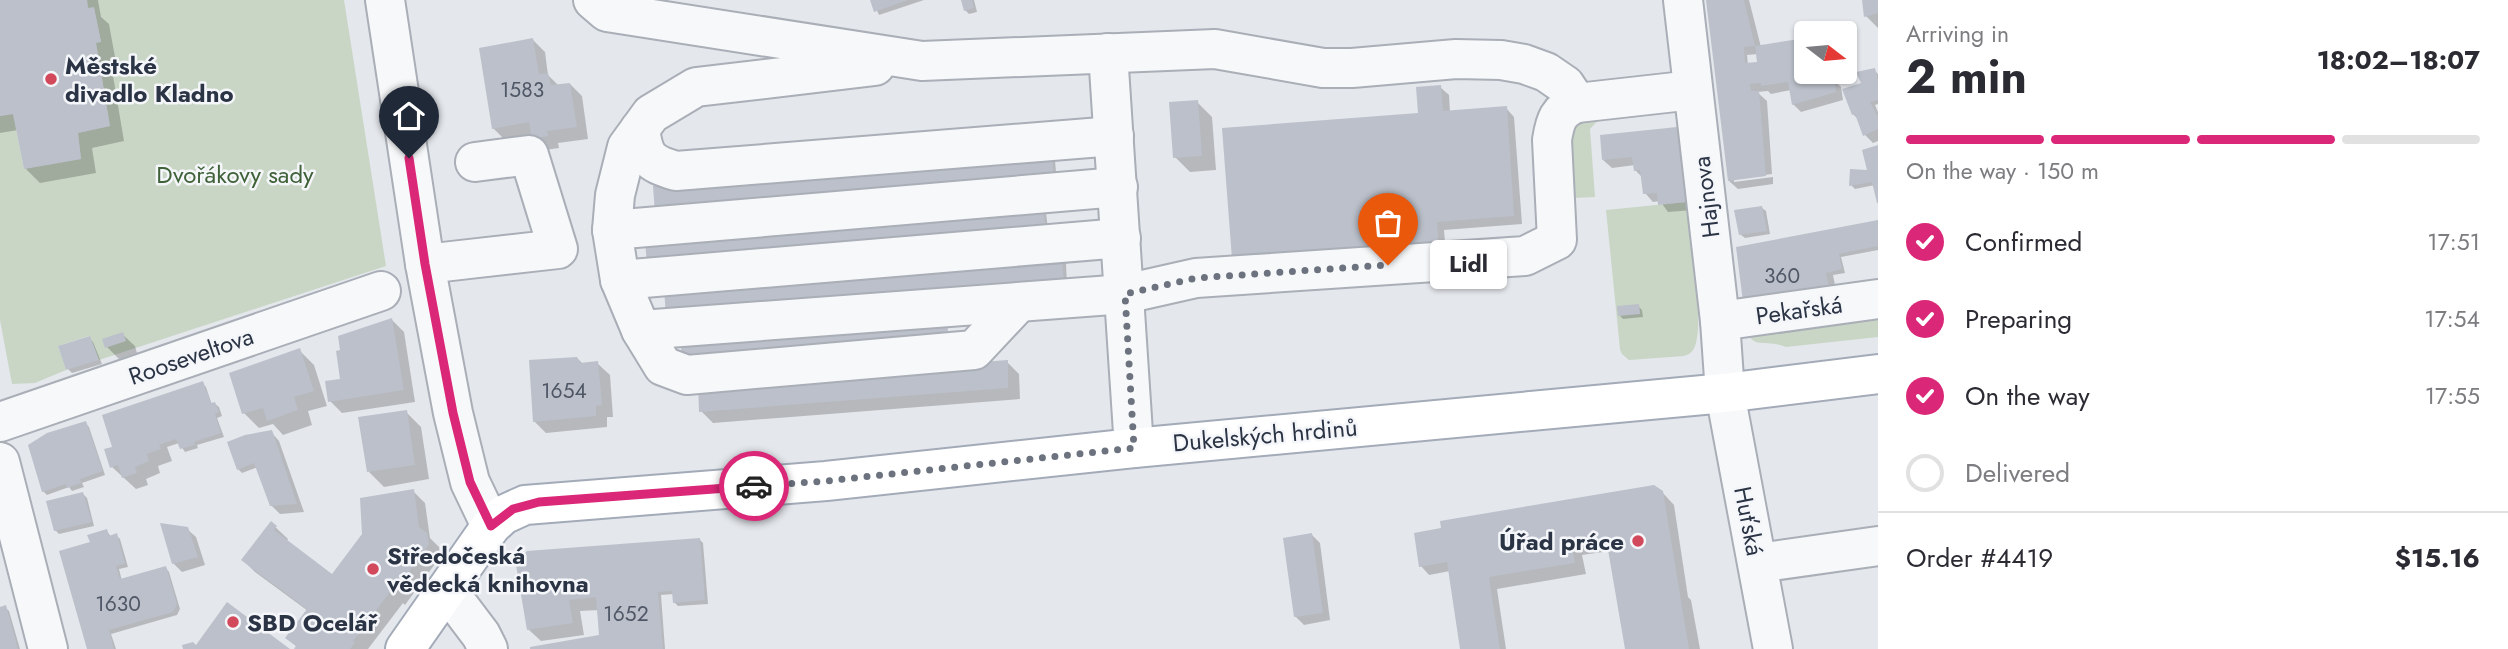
<!DOCTYPE html>
<html lang="en">
<head>
<meta charset="utf-8">
<style>
	body { margin:0; font-family:Jost,sans-serif; background:#f2f2f3; color:#2b2b33; height:100vh; display:flex; flex-direction:column; font-size:26px; white-space:nowrap }
	* { box-sizing:border-box; margin:0 }
	p { font-size:23px; color:#7c7c81 }
	.icon { flex:none; width:38px; height:38px; fill:none; stroke:currentColor; stroke-width:2; stroke-linecap:round; stroke-linejoin:round }
	.map { position:relative; flex:1; overflow:hidden }
	.side { display:flex; flex-direction:column; background:#fff; width:630px }
	.side>* { flex:none }
	.needle { width:46px; rotate:106deg }
	.buttons { position:absolute; left:1794px; top:21px; display:grid; gap:14px }
	.buttons a { display:grid; place-items:center; width:63px; height:63px; border-radius:7px; background:#fff; box-shadow:0 2px 5px #0004; font-size:35px }
	.pin { position:absolute; display:grid; place-items:center; width:60px; height:60px; color:#fff; margin:-72px -30px; border-radius:50% 50% 50% 0; rotate:-45deg; box-shadow:0 0 7px #0007 }
	.pin .icon { rotate:45deg }
	.courier { position:absolute; display:grid; place-items:center; width:70px; height:70px; margin:-35px; border:5px solid #db2777; border-radius:50%; background:#fff; color:#222; box-shadow:0 2px 9px #0007 }
	.bubble { position:absolute; height:49px; border-radius:7px; background:#fff; box-shadow:0 2px 5px #0004; font-size:23px; font-weight:700; line-height:49px; text-align:center }
	.headline em { font-style:normal; font-weight:700 }
	.headline div { display:flex; flex-direction:column-reverse }
	.headline { display:flex; align-items:center; justify-content:space-between; height:119px; padding:0 28px }
	h1 { font-size:46px; font-weight:700; line-height:52px }
	.bar { display:grid; grid-template-columns:repeat(4,1fr); gap:10px 7px; align-content:center; height:84px; padding:0 28px }
	.bar i { height:9px; border-radius:5px; background:#e1e1e2 }
	.bar .active { background:#db2777 }
	.bar p { grid-column:span 4 }
	.line { display:flex; align-items:center; gap:18px; padding:0 28px; border-top:2px solid #e1e1e2 }
	.line div { flex:1 }
	ol { padding:0 28px; list-style:none }
	li { display:flex; align-items:center; gap:21px; height:77px }
	li p { margin-inline-start:auto }
	li .icon { padding:7px; border-radius:50%; background:#db2777; color:#fff; stroke-width:4 }
	li:last-child { color:#7c7c81 }
	li i { width:38px; height:38px; border:4px solid #e1e1e2; border-radius:50% }
	main { display:flex; flex:1; min-height:0 }
	.map>svg:first-child { display:block }
</style>
</head>
<body>
<main>
<div class="map">
<svg width="1878" height="649" viewBox="0 0 1878 649">
	<rect width="100%" height="100%" fill="#e4e7ec"/>
	<g fill="#c9d6c5">
		<path d="M 87,0 L 344,0 L 386,266 L 99,360 L 89,336 L 58,346 L 66,370 L 35,383 L 12,384 L 0,320 L 0,116 L 13,114 L 24,169 L 81,159 L 78,133 L 110,126 L 96,43 L 101,41 L 94,8 L 88,8 Z"/>
		<path d="M 1602,116 L 1590,129 L 1595,197 L 1572,198 L 1568,134 L 1573,121 Z"/>
		<path d="M 1686,202 C 1689,231 1707,329 1693,350 C 1690,354 1689,354 1684,356 L 1629,360 L 1622,354 L 1620,349 L 1606,210 Z"/>
		<path d="M 1878,308 L 1878,337 L 1786,347 C 1764,338 1751,352 1745,325 Z"/>
	</g>
	<g fill="#0003" fill-rule="evenodd">
		<path d="M 0,0 L 98,0 L 101,17 L 109,24 L 115,57 L 110,58 L 124,141 L 92,148 L 96,173 L 40,183 L 25,168 L 18,130 L 0,133 Z"/>
		<path d="M 872,0 L 924,0 L 879,15 Z"/>
		<path d="M 963,0 L 974,0 L 977,12 L 969,14 L 965,10 Z"/>
		<path d="M 1708,0 L 1749,0 L 1761,47 L 1799,41 L 1806,48 L 1806,72 L 1824,72 L 1826,80 L 1833,79 L 1841,87 L 1843,100 L 1801,112 L 1793,104 L 1791,90 L 1771,94 L 1768,91 L 1757,92 L 1767,101 L 1772,174 L 1734,179 L 1734,182 L 1773,177 L 1773,184 L 1738,189 L 1729,181 ZM 1758,54 L 1759,63 L 1748,65 L 1747,55 Z"/>
		<path d="M 1863,0 L 1878,0 L 1878,28 L 1866,16 Z"/>
		<path d="M 533,40 L 545,52 L 548,75 L 559,86 L 570,84 L 582,96 L 588,139 L 558,143 L 559,148 L 545,150 L 533,135 L 505,140 L 493,128 Z"/>
		<path d="M 1874,70 L 1878,74 L 1878,104 L 1875,105 L 1878,112 L 1878,141 L 1873,143 L 1865,135 L 1859,120 L 1853,114 Z"/>
		<path d="M 1440,87 L 1449,95 L 1450,112 L 1506,108 L 1514,117 L 1522,224 L 1444,230 L 1446,255 L 1331,264 L 1420,115 Z"/>
		<path d="M 1197,102 L 1212,117 L 1216,170 L 1190,172 L 1175,157 Z"/>
		<path d="M 1677,129 L 1685,137 L 1693,210 L 1668,212 L 1660,201 L 1653,202 L 1645,193 L 1643,178 L 1635,170 L 1635,165 L 1612,168 L 1603,160 Z"/>
		<path d="M 1878,147 L 1878,201 L 1875,185 L 1855,189 L 1851,185 L 1869,172 Z"/>
		<path d="M 1051,156 L 1055,160 L 1057,185 L 661,216 Z"/>
		<path d="M 1762,208 L 1766,211 L 1770,234 L 1745,238 L 1741,235 Z"/>
		<path d="M 1042,209 L 1046,213 L 1049,237 L 649,265 Z"/>
		<path d="M 1878,222 L 1878,250 L 1841,257 L 1845,273 L 1833,275 L 1837,295 L 1753,309 Z"/>
		<path d="M 1062,258 L 1066,262 L 1067,287 L 671,319 Z"/>
		<path d="M 1638,306 L 1642,310 L 1643,317 L 1623,319 L 1620,316 Z"/>
		<path d="M 392,320 L 404,332 L 415,402 L 342,413 L 330,401 L 342,381 Z"/>
		<path d="M 122,334 L 135,346 L 137,353 L 119,359 L 107,347 Z"/>
		<path d="M 89,338 L 93,342 L 102,364 L 72,373 L 68,369 L 60,347 Z"/>
		<path d="M 299,350 L 314,365 L 327,406 L 308,411 L 312,425 L 283,435 L 273,424 L 259,428 L 244,413 Z"/>
		<path d="M 577,358 L 583,364 L 597,363 L 610,375 L 613,417 L 607,417 L 607,427 L 546,433 L 534,421 Z"/>
		<path d="M 1007,362 L 1019,374 L 1020,399 L 713,423 L 701,411 Z"/>
		<path d="M 202,383 L 206,387 L 212,405 L 215,404 L 219,407 L 222,416 L 217,418 L 224,437 L 197,445 L 198,448 L 185,452 L 179,443 L 167,447 L 172,461 L 158,466 L 160,473 L 146,479 L 148,485 L 136,489 L 112,467 L 114,448 Z"/>
		<path d="M 406,412 L 421,427 L 429,479 L 384,487 L 369,472 Z"/>
		<path d="M 85,423 L 89,427 L 105,475 L 82,483 L 84,487 L 72,491 L 69,487 L 47,495 L 43,491 Z"/>
		<path d="M 271,432 L 279,441 L 304,512 L 280,514 L 271,505 L 258,467 L 242,473 L 238,469 Z"/>
		<path d="M 413,491 L 425,503 L 430,538 L 439,547 L 440,557 L 405,605 L 403,603 L 368,649 L 296,649 L 297,647 L 288,638 L 308,611 L 255,572 L 243,560 L 271,523 L 288,539 L 286,542 L 332,576 Z"/>
		<path d="M 1662,492 L 1674,505 L 1688,597 L 1691,600 L 1700,649 L 1627,649 L 1610,551 L 1582,555 L 1586,574 L 1497,589 L 1506,649 L 1462,649 L 1450,571 L 1429,575 L 1421,566 Z"/>
		<path d="M 83,494 L 87,498 L 94,526 L 59,534 L 55,530 Z"/>
		<path d="M 187,529 L 196,537 L 205,565 L 182,572 L 173,563 Z"/>
		<path d="M 107,531 L 111,537 L 116,535 L 120,539 L 128,567 L 119,569 L 122,581 L 166,568 L 169,572 L 180,609 L 177,615 L 111,634 L 116,649 L 89,649 L 92,543 Z"/>
		<path d="M 1312,535 L 1320,543 L 1330,620 L 1304,625 L 1295,616 Z"/>
		<path d="M 699,539 L 703,543 L 708,604 L 678,606 L 674,602 L 674,594 L 661,595 L 665,649 L 532,649 L 601,637 L 599,610 L 580,611 L 584,635 L 541,641 L 528,629 L 518,565 Z"/>
		<path d="M 5,607 L 9,611 L 20,649 L 0,649 L 0,609 Z"/>
	</g>
	<g fill="#bbc0ca">
		<path d="M 0,0 L 87,0 L 88,8 L 94,7 L 101,42 L 96,43 L 110,126 L 78,133 L 81,159 L 24,169 L 13,114 L 0,116 Z"/>
		<path d="M 870,0 L 908,0 L 874,12 Z"/>
		<path d="M 961,0 L 972,0 L 974,8 L 964,11 Z"/>
		<path d="M 1706,0 L 1744,0 L 1755,46 L 1744,47 L 1745,63 L 1757,62 L 1755,46 L 1799,39 L 1803,54 L 1806,54 L 1806,72 L 1818,72 L 1820,79 L 1834,77 L 1836,92 L 1792,105 L 1788,82 L 1761,86 L 1761,83 L 1750,84 L 1751,91 L 1759,91 L 1766,176 L 1728,181 Z"/>
		<path d="M 1862,0 L 1878,0 L 1878,13 L 1864,17 Z"/>
		<path d="M 533,38 L 539,74 L 548,73 L 551,85 L 570,83 L 577,127 L 547,131 L 548,136 L 532,139 L 529,122 L 492,129 L 479,48 Z"/>
		<path d="M 1875,68 L 1878,81 L 1878,100 L 1870,102 L 1878,117 L 1878,129 L 1863,136 L 1855,114 L 1852,115 L 1842,89 L 1861,83 L 1856,72 Z"/>
		<path d="M 1441,85 L 1443,111 L 1507,106 L 1514,216 L 1437,222 L 1439,247 L 1232,259 L 1222,128 L 1418,113 L 1416,87 Z"/>
		<path d="M 1198,100 L 1202,156 L 1173,158 L 1169,102 Z"/>
		<path d="M 1677,127 L 1686,202 L 1658,205 L 1657,193 L 1643,194 L 1640,170 L 1634,171 L 1632,157 L 1602,160 L 1600,135 Z"/>
		<path d="M 1878,145 L 1878,203 L 1877,203 L 1872,182 L 1849,186 L 1850,169 L 1867,170 L 1862,150 Z"/>
		<path d="M 1052,154 L 1054,181 L 655,213 L 653,186 Z"/>
		<path d="M 1762,206 L 1767,231 L 1739,235 L 1734,210 Z"/>
		<path d="M 1043,207 L 1046,234 L 647,266 L 645,239 Z"/>
		<path d="M 1878,220 L 1878,246 L 1839,254 L 1842,269 L 1826,273 L 1829,287 L 1743,302 L 1736,247 Z"/>
		<path d="M 1062,257 L 1064,283 L 666,316 L 664,289 Z"/>
		<path d="M 1639,304 L 1640,314 L 1618,316 L 1617,306 Z"/>
		<path d="M 392,318 L 404,390 L 328,402 L 325,381 L 340,379 L 336,351 L 340,350 L 338,336 Z"/>
		<path d="M 947,319 L 949,346 L 683,365 L 681,347 Z"/>
		<path d="M 123,332 L 126,341 L 105,348 L 102,339 Z"/>
		<path d="M 90,336 L 99,360 L 66,370 L 58,346 Z"/>
		<path d="M 300,348 L 314,391 L 294,397 L 298,410 L 267,421 L 263,408 L 242,414 L 229,373 Z"/>
		<path d="M 577,357 L 580,363 L 598,361 L 602,405 L 596,406 L 596,416 L 533,422 L 529,360 Z"/>
		<path d="M 1008,360 L 1008,388 L 699,412 L 698,383 Z"/>
		<path d="M 203,381 L 211,403 L 215,402 L 219,412 L 215,414 L 221,433 L 194,442 L 195,445 L 180,449 L 176,439 L 159,445 L 161,449 L 147,454 L 149,461 L 135,467 L 137,473 L 122,478 L 118,465 L 110,468 L 104,449 L 112,447 L 102,415 Z"/>
		<path d="M 407,410 L 415,465 L 367,472 L 358,417 Z"/>
		<path d="M 86,421 L 103,471 L 80,479 L 81,483 L 67,488 L 66,484 L 42,492 L 28,445 L 47,433 Z"/>
		<path d="M 272,430 L 297,504 L 270,506 L 254,463 L 237,470 L 227,442 L 245,435 Z"/>
		<path d="M 1654,485 L 1663,491 L 1689,649 L 1625,649 L 1606,538 L 1571,543 L 1575,563 L 1489,577 L 1500,649 L 1460,649 L 1447,562 L 1419,567 L 1414,533 L 1441,528 L 1440,521 Z"/>
		<path d="M 414,489 L 419,527 L 427,533 L 429,544 L 393,594 L 390,592 L 353,641 L 355,643 L 350,649 L 294,649 L 296,646 L 285,638 L 307,609 L 241,560 L 271,521 L 277,526 L 274,530 L 332,574 L 362,534 L 360,498 Z"/>
		<path d="M 83,492 L 92,522 L 54,531 L 46,501 Z"/>
		<path d="M 160,523 L 188,527 L 198,557 L 172,564 Z"/>
		<path d="M 107,529 L 109,536 L 117,533 L 125,564 L 116,566 L 120,579 L 166,566 L 177,604 L 173,612 L 109,630 L 114,649 L 87,649 L 59,551 L 90,542 L 87,535 Z"/>
		<path d="M 1312,533 L 1323,613 L 1294,617 L 1283,538 Z"/>
		<path d="M 700,538 L 705,600 L 673,603 L 672,591 L 658,592 L 663,649 L 530,649 L 530,647 L 599,635 L 596,597 L 569,600 L 573,623 L 527,630 L 516,565 L 527,551 Z"/>
		<path d="M 227,602 L 290,649 L 183,649 L 182,645 L 193,642 L 196,645 Z"/>
		<path d="M 6,605 L 18,649 L 0,649 L 0,607 Z"/>
	</g>
	<g fill="none" stroke-linecap="round" stroke-linejoin="round">
		<defs>
			<g id="minor">
				<path d="M 385,0 L 425,264 L 453,413 L 470,482 L 491,526"/>
				<path d="M 593,0 L 607,12 L 922,61 L 1215,49 L 1323,68 L 1352,68 L 1456,59 L 1501,60 L 1524,64 L 1546,72 L 1565,85 L 1577,103 L 1693,90"/>
				<path d="M 1683,0 L 1720,321 L 1725,393 L 1773,649"/>
				<path d="M 1108,53 L 1134,448"/>
				<path d="M 875,66 L 696,87 L 651,114 L 627,147 L 615,195 L 612,230 L 620,280 L 641,330 L 663,366 L 687,375 L 974,350 L 1019,302"/>
				<path d="M 640,129 C 644,157 648,163 676,171 L 1114,136"/>
				<path d="M 612,230 L 1118,187"/>
				<path d="M 425,264 L 558,249 L 529,155 L 475,162"/>
				<path d="M 620,280 L 1121,238"/>
				<path d="M 1720,321 L 1878,299"/>
				<path d="M 641,330 L 1125,294 L 1196,278 L 1525,256 L 1557,240 L 1552,140 C 1555,121 1558,110 1577,103"/>
				<path d="M 0,422 L 381,291"/>
				<path d="M 0,462 L 48,649"/>
				<path d="M 1758,563 L 1878,546"/>
				<path d="M 447,590 L 481,635 L 488,649"/>
			</g>
			<path id="major" d="M 405,649 L 491,526 L 503,515 L 525,505 L 826,481 L 1134,448 L 1725,393 L 1878,374"/>
		</defs>
		<use href="#minor" stroke="#a9aeb7" stroke-width="42"/>
		<use href="#major" stroke="#a3abb8" stroke-width="42"/>
		<use href="#minor" stroke="#f7f8fa" stroke-width="38"/>
		<use href="#major" stroke="#fff" stroke-width="38"/>
	</g>
	<g fill="none" stroke-linecap="round" stroke-linejoin="round">
		<path stroke="#6c737f" stroke-width="7" stroke-dasharray="0 12.6" d="M 754,486 L 826,481 L 1134,448 L 1125,294 L 1196,278 L 1388,265"/>
		<path stroke="#db2777" stroke-width="9" d="M 409,158 L 425,264 L 453,413 L 470,482 L 491,526 L 513,509 L 539,502 L 754,486"/>
	</g>
	<g fill="#d1495b" stroke="#f4f6f9" stroke-width="2.5">
		<circle cx="51" cy="79" r="7"/>
		<circle cx="1638" cy="541" r="7"/>
		<circle cx="373" cy="569" r="7"/>
		<circle cx="233" cy="622" r="7"/>
	</g>
	<g text-anchor="middle" dominant-baseline="central" stroke-width="5" stroke-linejoin="round" paint-order="stroke">
		<g font-size="21" fill="#4f5766">
			<text x="522" y="90">1583</text>
			<text x="1782" y="276">360</text>
			<text x="564" y="391">1654</text>
			<text x="118" y="604">1630</text>
			<text x="626" y="614">1652</text>
		</g>
		<g font-size="24" font-weight="bold" fill="#2b3445" stroke="#f4f6f9" text-anchor="start">
			<text x="65" y="65">Městské<tspan x="65" dy="28">divadlo Kladno</tspan></text>
			<text x="1624" y="541" text-anchor="end">Úřad práce</text>
			<text x="387" y="555">Středočeská<tspan x="387" dy="28">vědecká knihovna</tspan></text>
			<text x="247" y="622">SBD Ocelář</text>
		</g>
		<g font-size="24" fill="#3f6138" stroke="#f4f6f9">
			<text x="235" y="174">Dvořákovy sady</text>
		</g>
		<g font-size="24" fill="#2b3445" stroke="#f4f6f9">
			<text transform="translate(1706 197) rotate(-97)">Hajnova</text>
			<text transform="translate(1799 310) rotate(-8)">Pekařská</text>
			<text transform="translate(191 356) rotate(-19)">Rooseveltova</text>
			<text transform="translate(1265 435) rotate(-5)">Dukelských hrdinů</text>
			<text transform="translate(1749 521) rotate(79)">Huťská</text>
		</g>
	</g>
</svg>
<div class="buttons">
<a><svg class="needle" viewBox="-14 -14 28 28"><path d="M0-13l5 13h-10z" fill="#e53935"/><path d="M0 13l5-13h-10z" fill="#7c7c81"/></svg></a>
</div>
<div class="pin" style="left:1388px;top:265px;background:#ea580c"><svg class="icon" aria-label="bag" viewBox="0 0 24 24"><path d="M5 8h14l-1 12H6zM9 8a3 3 0 0 1 6 0"/></svg></div>
<div class="pin" style="left:409px;top:158px;background:#1f2937"><svg class="icon" aria-label="home" viewBox="0 0 24 24"><path d="M3 11l9-7 9 7M6 9v11h12V9"/></svg></div>
<div class="courier" style="left:754px;top:486px"><svg class="icon" aria-label="car" viewBox="0 0 24 24"><path d="M5 17H2v-5l4-1 3-4h7l3 4 3 1v5h-3M9 17h6M6 11h13"/><circle cx="7" cy="17" r="2"/><circle cx="17" cy="17" r="2"/></svg></div>
<div class="bubble" style="left:1430px;top:240px;width:77px">Lidl</div>
</div>
<section class="side">
<div class="headline"><div><h1>2 min</h1><p>Arriving in</p></div><em>18:02–18:07</em></div>
<div class="bar"><i class="active"></i><i class="active"></i><i class="active"></i><i></i><p>On the way · 150 m</p></div>
<ol>
<li><svg class="icon" aria-label="check" viewBox="0 0 24 24"><path d="M5 12l5 5 9-10"/></svg>Confirmed<p>17:51</p></li>
<li><svg class="icon" aria-label="check" viewBox="0 0 24 24"><path d="M5 12l5 5 9-10"/></svg>Preparing<p>17:54</p></li>
<li><svg class="icon" aria-label="check" viewBox="0 0 24 24"><path d="M5 12l5 5 9-10"/></svg>On the way<p>17:55</p></li>
<li><i></i>Delivered</li>
</ol>
<div class="line" style="height:91px"><div>Order #4419</div><b>$15.16</b></div>
</section>
</main>
</body>
</html>
